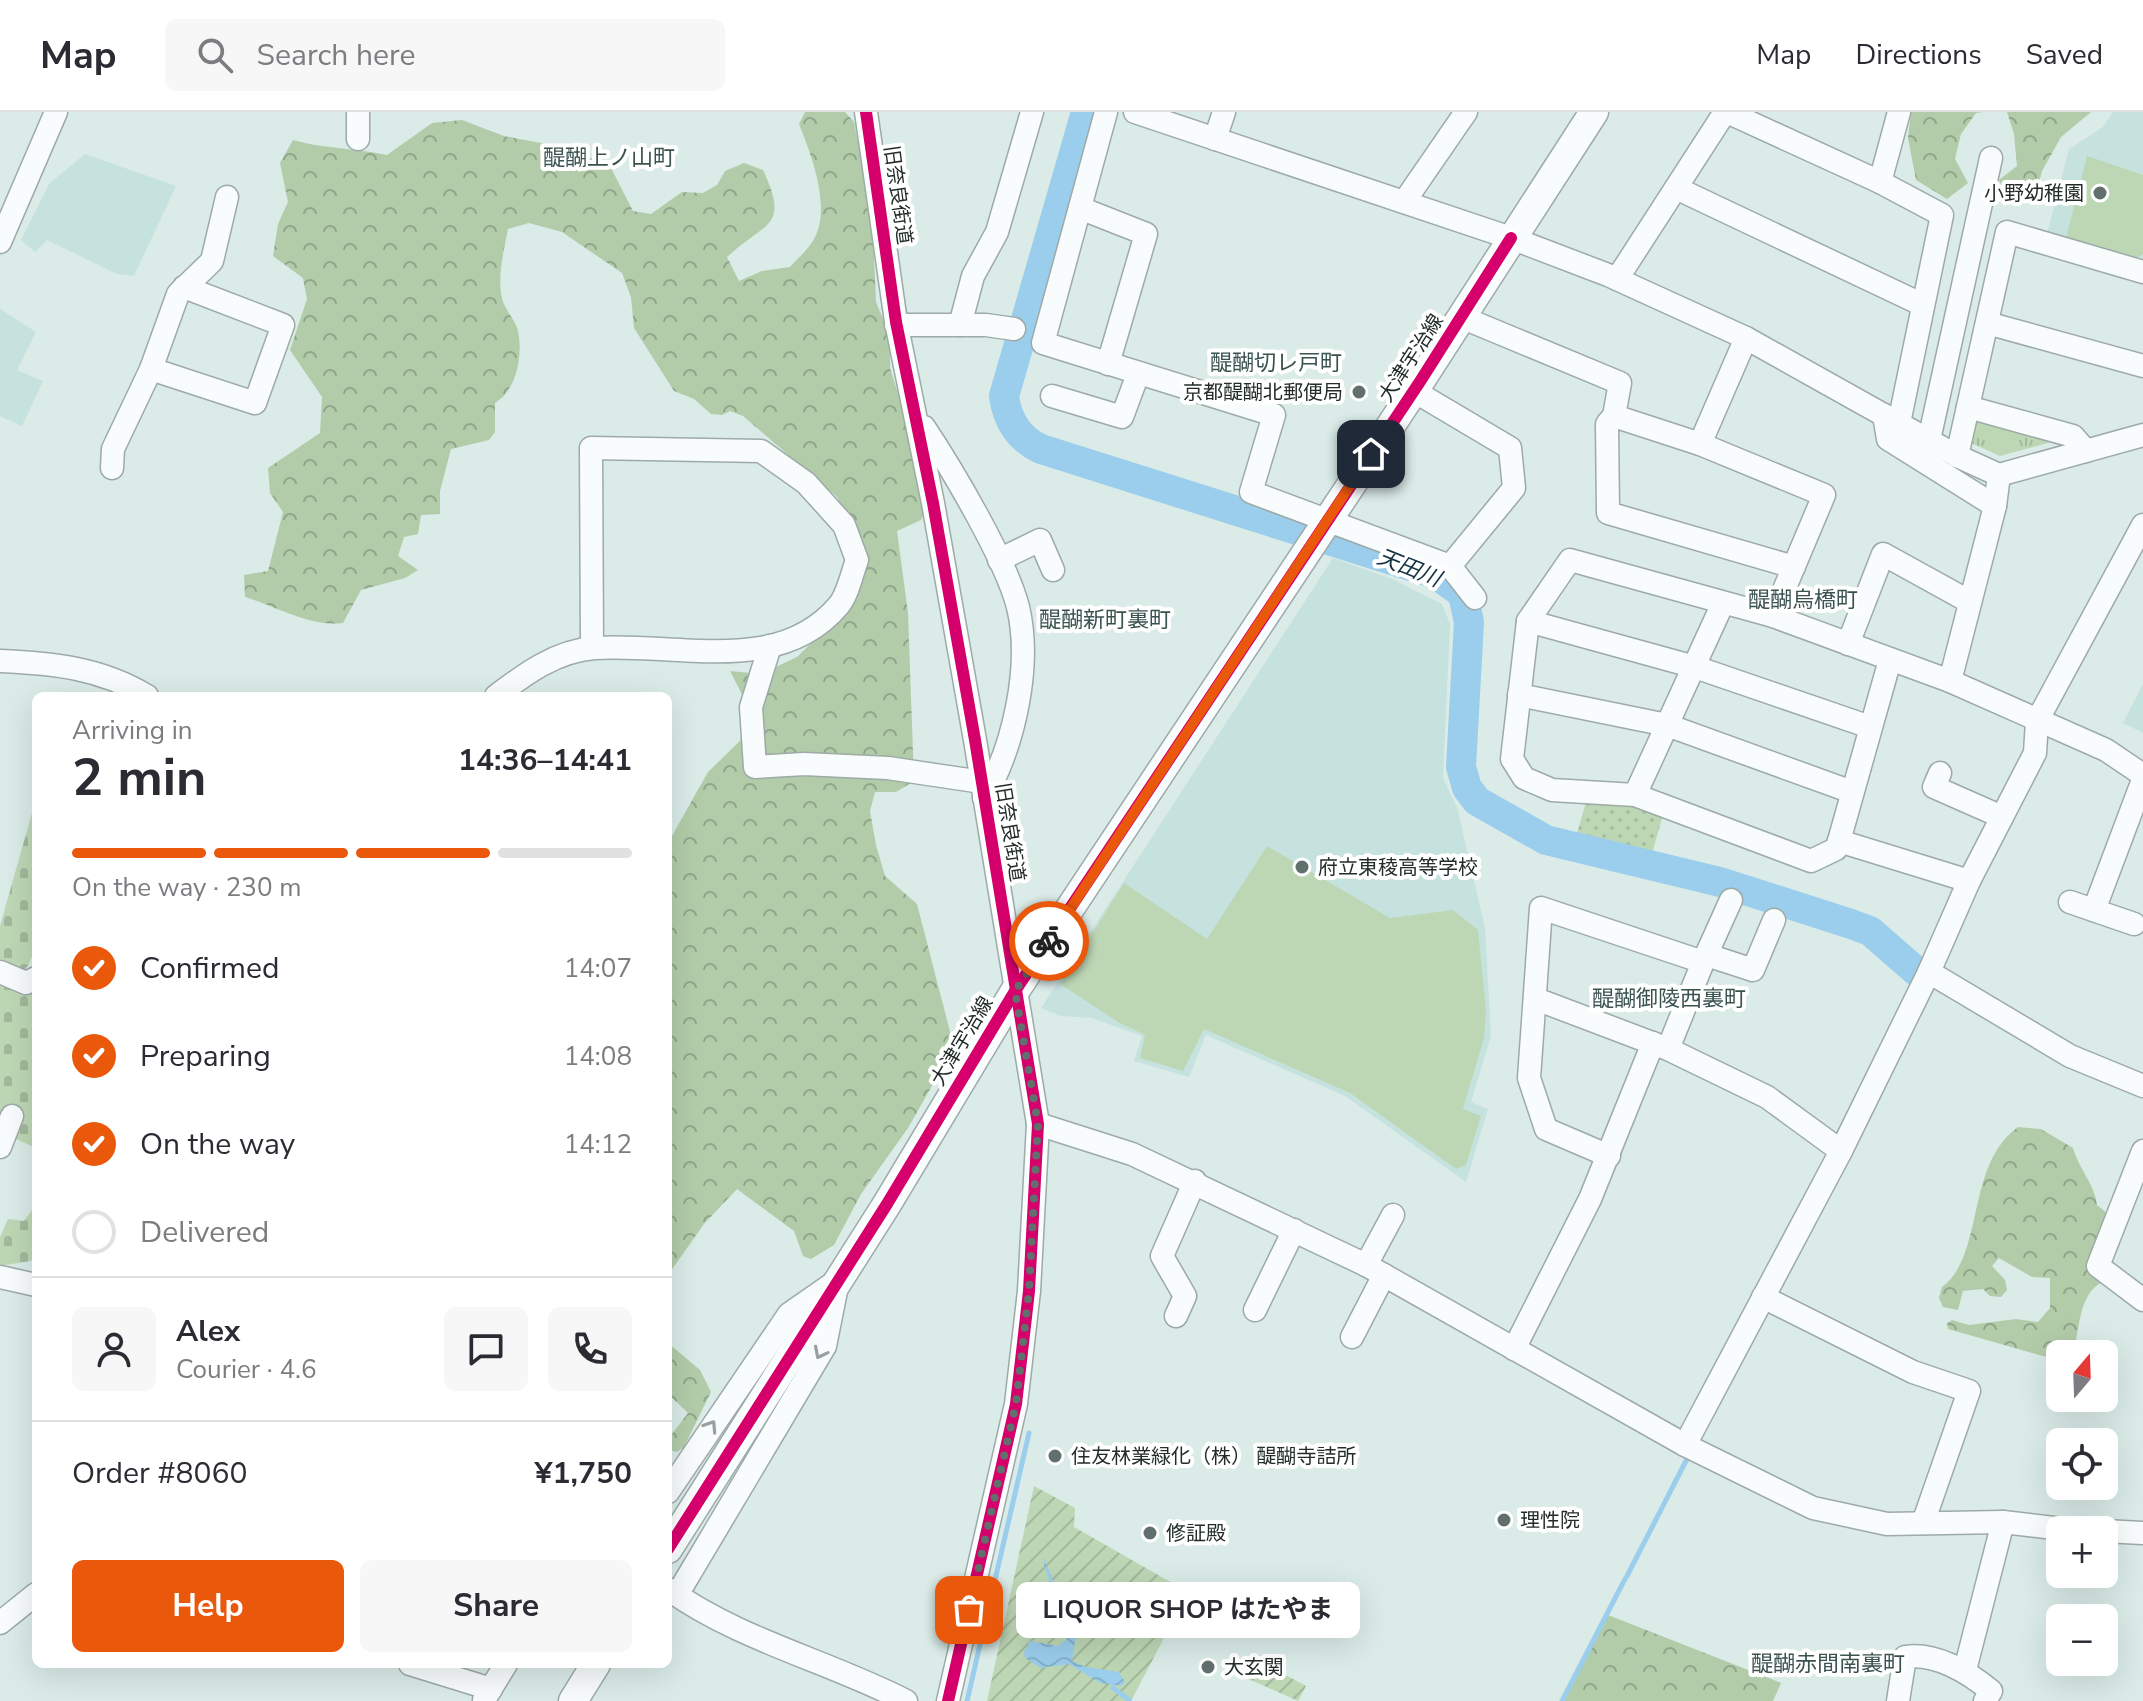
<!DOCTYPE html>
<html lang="en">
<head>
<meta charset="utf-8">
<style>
	body { margin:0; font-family:"Nunito Sans","Noto Sans JP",sans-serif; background:#f7f7f7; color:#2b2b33; height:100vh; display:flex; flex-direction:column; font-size:30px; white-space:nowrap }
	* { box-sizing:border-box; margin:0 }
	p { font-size:26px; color:#7c7c81 }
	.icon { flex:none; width:44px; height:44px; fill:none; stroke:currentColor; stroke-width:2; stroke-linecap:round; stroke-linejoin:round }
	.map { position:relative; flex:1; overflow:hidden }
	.panel { position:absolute; left:32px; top:580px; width:640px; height:976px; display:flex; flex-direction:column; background:#fff; border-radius:12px; box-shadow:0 8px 32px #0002 }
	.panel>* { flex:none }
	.needle { width:52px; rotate:19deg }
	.buttons { position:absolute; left:2046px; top:1228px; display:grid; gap:16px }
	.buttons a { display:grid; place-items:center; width:72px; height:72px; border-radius:12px; background:#fff; box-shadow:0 8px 32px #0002; font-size:40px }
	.pin { position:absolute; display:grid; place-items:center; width:68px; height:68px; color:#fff; margin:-34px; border-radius:16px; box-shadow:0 4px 12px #0006 }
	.courier { position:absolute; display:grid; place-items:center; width:80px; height:80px; margin:-40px; border:6px solid #ea580c; border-radius:50%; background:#fff; color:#222; box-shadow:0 2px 10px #0007 }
	.bubble { position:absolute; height:56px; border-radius:12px; background:#fff; box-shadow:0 8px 32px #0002; font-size:26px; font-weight:700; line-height:56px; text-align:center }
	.overview em { font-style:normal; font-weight:700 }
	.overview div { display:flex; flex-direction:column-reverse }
	.overview { display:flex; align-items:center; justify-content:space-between; height:136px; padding:0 40px }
	h1 { font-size:52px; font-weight:700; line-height:60px }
	.bar { display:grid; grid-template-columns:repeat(4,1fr); gap:12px 8px; align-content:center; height:96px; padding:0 40px }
	.bar i { height:10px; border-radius:6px; background:#e1e1e2 }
	.bar .selected { background:#ea580c }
	.bar p { grid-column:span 4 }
	.line { display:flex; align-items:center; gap:20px; padding:0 40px; border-top:2px solid #e1e1e2 }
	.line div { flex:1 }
	.round { display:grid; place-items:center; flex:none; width:84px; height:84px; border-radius:12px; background:#f7f7f7 }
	ol { padding:0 40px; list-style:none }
	li { display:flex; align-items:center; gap:24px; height:88px }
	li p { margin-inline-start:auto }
	li .icon { padding:8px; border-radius:50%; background:#ea580c; color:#fff; stroke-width:4 }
	li:last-child { color:#7c7c81 }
	li i { width:44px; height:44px; border:4px solid #e1e1e2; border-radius:50% }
	.button { display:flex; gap:16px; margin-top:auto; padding:16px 40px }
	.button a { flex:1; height:92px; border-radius:12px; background:#ea580c; color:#fff; font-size:32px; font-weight:700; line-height:92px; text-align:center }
	.button a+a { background:#f7f7f7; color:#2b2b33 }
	header { display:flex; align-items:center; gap:48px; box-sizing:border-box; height:112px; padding:0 40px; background:#fff; border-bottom:2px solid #e1e1e2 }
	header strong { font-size:38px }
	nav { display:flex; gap:44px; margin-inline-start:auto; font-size:28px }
	.search { width:560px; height:72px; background:#f7f7f7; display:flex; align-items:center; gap:20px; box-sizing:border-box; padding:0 28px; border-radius:12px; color:#7c7c81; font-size:30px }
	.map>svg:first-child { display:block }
</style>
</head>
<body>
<header>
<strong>Map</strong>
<div class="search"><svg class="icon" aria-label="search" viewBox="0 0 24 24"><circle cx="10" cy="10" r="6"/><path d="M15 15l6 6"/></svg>Search here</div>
<nav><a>Map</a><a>Directions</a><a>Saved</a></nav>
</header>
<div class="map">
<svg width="2143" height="1589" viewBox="0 0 2143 1589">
	<defs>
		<pattern id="grass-tufts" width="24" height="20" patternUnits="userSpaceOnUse" patternTransform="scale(2)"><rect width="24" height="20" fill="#bdd7b5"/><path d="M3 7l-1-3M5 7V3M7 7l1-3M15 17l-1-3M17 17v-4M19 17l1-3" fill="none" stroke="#a2b99c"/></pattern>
		<pattern id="forest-crowns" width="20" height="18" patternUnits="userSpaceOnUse" patternTransform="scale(2)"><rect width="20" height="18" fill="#b2cca9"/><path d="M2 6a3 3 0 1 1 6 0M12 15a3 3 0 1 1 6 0" fill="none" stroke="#90a68a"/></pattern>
		<pattern id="cemetery-stones" width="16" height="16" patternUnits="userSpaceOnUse" patternTransform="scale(2)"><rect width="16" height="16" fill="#bdd7b5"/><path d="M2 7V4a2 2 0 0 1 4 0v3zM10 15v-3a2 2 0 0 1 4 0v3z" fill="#a2b99c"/></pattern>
		<pattern id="park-dots" width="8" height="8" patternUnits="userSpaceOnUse" patternTransform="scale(2)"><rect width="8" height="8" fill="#bdd7b5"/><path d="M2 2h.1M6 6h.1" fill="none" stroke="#a2b99c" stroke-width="1.8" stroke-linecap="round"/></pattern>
		<pattern id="garden-furrows" width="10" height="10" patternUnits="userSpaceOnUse" patternTransform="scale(2)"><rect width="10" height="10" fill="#bdd7b5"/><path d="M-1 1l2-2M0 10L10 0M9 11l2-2" fill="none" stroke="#a2b99c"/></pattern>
		<pattern id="water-waves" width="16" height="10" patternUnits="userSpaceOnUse" patternTransform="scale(2)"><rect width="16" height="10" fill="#9bceec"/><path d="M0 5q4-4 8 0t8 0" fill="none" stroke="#85b1cb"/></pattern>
	</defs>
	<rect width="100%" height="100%" fill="#daebe8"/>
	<g fill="#c6e2df">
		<path d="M 2113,0 L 2143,0 L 2143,154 L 2046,126 L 2069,37 L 2103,15 Z"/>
		<path d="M 85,42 L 176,74 L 134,164 L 117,162 L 47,128 L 35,140 L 21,128 L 49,72 Z"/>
		<path d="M 0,197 L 36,220 L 17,258 L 43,269 L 22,314 L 0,304 Z"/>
		<path d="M 1333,446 L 1392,467 L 1442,492 L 1450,512 L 1443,666 L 1457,695 L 1485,816 L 1491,924 L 1471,990 L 1488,997 L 1466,1070 L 1345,984 L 1206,923 L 1189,965 L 1134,949 L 1142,924 L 1092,906 L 1061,904 L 1041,896 Z"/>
		<path d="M 2143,572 L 2143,621 L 2123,611 Z"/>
	</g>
	<path fill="url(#grass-tufts)" d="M 1975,307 L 2063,327 L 2000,344 L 1969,330 Z"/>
	<g fill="url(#forest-crowns)">
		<path d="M 805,0 L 845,0 L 854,10 L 872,101 L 876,190 L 890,224 L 890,256 L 911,323 L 927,396 L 921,408 L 897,419 L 908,501 L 914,669 L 896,680 L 875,680 L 870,699 L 876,733 L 885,764 L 917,792 L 954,935 L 908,1016 L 861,1082 L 834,1133 L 811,1147 L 803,1144 L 794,1119 L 737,1077 L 704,1112 L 668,1163 L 668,731 L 708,660 L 745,624 L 752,602 L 730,559 L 761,562 L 797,545 L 856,487 L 864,464 L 863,440 L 837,385 L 743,304 L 730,299 L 722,303 L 711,302 L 694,287 L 674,279 L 634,216 L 631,185 L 622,161 L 562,120 L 529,111 L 508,117 C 504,138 497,164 502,186 C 504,197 515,207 518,219 C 523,243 517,278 495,291 L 495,320 L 489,328 L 451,337 L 440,379 L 440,402 L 421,403 L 418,422 L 404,425 L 398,444 L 418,458 L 405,466 L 361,478 L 343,511 C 310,515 278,495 245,485 L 244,463 L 268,459 L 283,400 L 270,381 L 268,356 L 320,321 L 322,285 L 290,238 L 307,187 L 303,166 L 273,144 L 278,112 L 288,90 L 280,51 L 293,28 C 325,37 355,36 387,43 L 432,11 L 462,8 L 504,24 L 572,37 L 611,56 L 633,99 L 651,102 L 682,80 L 703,81 L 717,73 L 725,59 L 744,51 L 763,58 C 790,116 766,109 727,145 L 739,169 L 762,159 L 790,155 C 798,146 810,136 815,125 C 831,94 811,42 799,12 Z"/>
		<path d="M 1911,0 L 1984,0 L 1976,1 L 1961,22 L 1955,47 L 1968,71 L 1947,87 L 1916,68 L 1908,26 Z"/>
		<path d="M 2007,0 L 2091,0 L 2061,25 L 2042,59 L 2035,86 L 2007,86 L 1999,68 L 2017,54 L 2014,22 Z"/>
		<path d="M 2018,1015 L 2041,1017 L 2073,1036 C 2079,1057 2095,1073 2097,1093 L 2108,1102 L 2102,1170 C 2078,1183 2080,1217 2073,1242 L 2060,1242 L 2060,1249 L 1948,1217 L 1947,1211 L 1952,1208 L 1969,1213 L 2016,1207 L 2038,1210 L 2050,1196 L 2050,1166 L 2032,1165 L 1999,1146 L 1992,1154 L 2005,1168 L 2007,1178 L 2001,1185 L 1990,1184 L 1983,1177 L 1963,1179 L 1958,1198 L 1943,1195 L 1939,1186 L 1942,1175 C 1985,1144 1965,1053 2018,1015 Z"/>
		<path d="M 668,1231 L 700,1258 L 711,1280 L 684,1335 L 677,1340 L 668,1338 L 668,1327 L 688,1301 L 668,1282 Z"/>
		<path d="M 1608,1503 L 1781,1571 L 1773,1589 L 1563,1589 Z"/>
	</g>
	<g fill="url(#cemetery-stones)">
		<path d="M 34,694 L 36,835 L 28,854 L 18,863 L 0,857 L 0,814 Z"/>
		<path d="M 0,867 L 36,872 L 36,1050 L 34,1035 L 0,1020 Z"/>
		<path d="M 32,1098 L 36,1099 L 36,1148 L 0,1154 L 0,1125 L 8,1107 L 24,1109 Z"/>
	</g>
	<path fill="url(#park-dots)" d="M 1586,690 L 1629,692 L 1663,703 L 1651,745 L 1574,732 Z"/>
	<g fill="url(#garden-furrows)">
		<path d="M 1034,1374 L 1075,1396 L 1074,1415 L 1188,1480 L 1131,1589 L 987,1589 Z"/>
		<path d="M 1256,1547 L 1306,1574 L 1298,1589 L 1233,1560 L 1236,1554 L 1248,1560 Z"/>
	</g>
	<g fill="#bdd7b5">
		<path d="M 2087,44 L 2143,63 L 2143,142 L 2136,147 L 2066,126 Z"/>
		<path d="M 1267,734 L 1390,806 L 1453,798 L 1478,818 L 1486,898 L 1484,926 L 1463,997 L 1481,1004 L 1466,1053 L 1456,1057 L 1350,981 L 1204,917 L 1183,959 L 1140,946 L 1145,923 L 1118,910 L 1060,872 L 1124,771 L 1207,827 Z"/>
	</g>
	<g fill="url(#water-waves)">
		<path d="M 1044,1446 L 1066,1501 L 1078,1511 L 1072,1549 L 1086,1555 L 1119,1560 L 1125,1570 L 1121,1574 L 1100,1571 L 1069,1552 L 1041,1556 L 1025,1546 L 1024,1540 L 1030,1529 L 1058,1534 L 1067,1527 L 1068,1520 L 1044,1453 Z"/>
		<circle cx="1317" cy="1505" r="9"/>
	</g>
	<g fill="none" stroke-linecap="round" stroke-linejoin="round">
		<g stroke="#9bceec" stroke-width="5">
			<path d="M 1627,1464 L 1688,1345"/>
			<path d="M 1113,1576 L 1129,1588"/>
			<path d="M 967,1589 L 1029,1321"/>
			<path d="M 1562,1589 L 1625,1467"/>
		</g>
		<path stroke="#9bceec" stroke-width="30" d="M 1086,0 L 1004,284 C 1007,308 1019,327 1041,337 L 1436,462 L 1463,482 L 1469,510 L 1461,655 L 1467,676 L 1477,689 L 1546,728 L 1720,770 L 1851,812 L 1870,819 L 1916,859"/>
		<defs>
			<g id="minor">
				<path d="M 866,0 L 896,210 L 933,391 L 975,628 L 1038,1012 L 1029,1179 L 1016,1292 L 948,1589"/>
				<path d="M 1106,0 L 1043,231 L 1274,303 L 1251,380 L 1450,454 L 1475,486"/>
				<path d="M 1135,0 L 1511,126 L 1608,163 L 1746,226 L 1957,344 L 1999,363 L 2143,323"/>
				<path d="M 1727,0 L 1880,70 L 1942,103 L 1899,311"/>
				<path d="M 358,27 L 358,0"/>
				<path d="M 1215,27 L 1224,0"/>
				<path d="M 1880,70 L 1899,0"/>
				<path d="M 1676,76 L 1923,193"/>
				<path d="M 1404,90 L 1466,0"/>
				<path d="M 1080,96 L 1146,122 L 1108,252"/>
				<path d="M 0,130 L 56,0"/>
				<path d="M 1617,167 L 1725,0"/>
				<path d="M 1461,205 L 1620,271 L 1614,304"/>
				<path d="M 1987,211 L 2143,254"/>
				<path d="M 896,213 L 986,213 L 1014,217"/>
				<path d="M 960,213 L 973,164 L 997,120 L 1032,0"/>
				<path d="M 151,257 L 255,291 L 283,213 L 184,175"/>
				<path d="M 1414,279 L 1510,336 L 1514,376 L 1450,454"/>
				<path d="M 1052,284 L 1122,305 L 1138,262"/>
				<path d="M 1968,295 L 2073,324 L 2086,339"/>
				<path d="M 1884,303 L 1888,327 L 1995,394"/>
				<path d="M 924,315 C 952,357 1006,448 1018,495 C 1032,554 1014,634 984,686"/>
				<path d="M 1929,328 L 1991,46"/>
				<path d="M 1700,332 L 1746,226"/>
				<path d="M 1957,344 L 2007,120 L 2143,160"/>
				<path d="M 112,356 L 113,337 L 151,257 L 178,182 L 212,149 L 227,85"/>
				<path d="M 999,448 L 1040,428 L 1053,458"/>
				<path d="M 1773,504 L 1824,383 L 1700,332 L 1614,304 L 1607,312 L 1608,401 L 1794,455"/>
				<path d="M 1528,509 L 1695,555 L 1870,615"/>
				<path d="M 1848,532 L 1883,442 L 1970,490"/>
				<path d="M 770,534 L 751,595 L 755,655 L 804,652 L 888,656 L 982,670"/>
				<path d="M 1890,548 L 1839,729 L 1836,737 L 1811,749 L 1635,683 L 1552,678 L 1524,666 L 1512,647 L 1528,509 L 1570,448 L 1773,504 L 1950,569 L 2106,638 L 2143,663"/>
				<path d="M 0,549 C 52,551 101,556 147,584"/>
				<path d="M 1950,569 L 1995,394 L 1999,363"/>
				<path d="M 1519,583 L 1667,613 L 1852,680"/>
				<path d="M 496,584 C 525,562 556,539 594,536 C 675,530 779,565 839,493 C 848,482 852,461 857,448 L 844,413 L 806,371 L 761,339 L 591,336 L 592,536"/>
				<path d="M 1940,661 L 1934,675 L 2002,705"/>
				<path d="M 1635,683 L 1723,491"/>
				<path d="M 1839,729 L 1969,769"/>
				<path d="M 2070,790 L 2134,812"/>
				<path d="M 2094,798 L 2143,668"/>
				<path d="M 1707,843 L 1753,858 L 1774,808"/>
				<path d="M 1703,850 L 1731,788"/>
				<path d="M 0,860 L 26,871 L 36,866"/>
				<path d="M 1929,860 L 2070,944 L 2143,974"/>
				<path d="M 1536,887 L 1668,937 L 1767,985 L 1841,1039"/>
				<path d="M 1038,1012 L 1132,1042 L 1366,1153 L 1685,1333 L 1813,1396 L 1887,1412 L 2003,1410 L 2071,1418"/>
				<path d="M 0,1035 L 12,1004"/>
				<path d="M 2143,1039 L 2098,1154 L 2143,1188"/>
				<path d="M 1609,1044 L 1546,1017 L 1529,966 L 1541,796 L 1703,850 L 1668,937"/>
				<path d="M 1366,1153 L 1393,1103"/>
				<path d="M 0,1165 L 36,1173"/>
				<path d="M 1763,1185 L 1913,1260 L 1969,1279 L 1923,1411"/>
				<path d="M 1255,1198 L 1294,1118"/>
				<path d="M 1176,1204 L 1185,1184 L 1162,1144 L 1195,1069"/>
				<path d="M 1352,1225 L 1384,1163"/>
				<path d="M 1514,1237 L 1590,1087 L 1653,931"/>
				<path d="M 1685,1333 L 1841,1039 L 1929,860 L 1969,769 L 2035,641 L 2037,609 L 2143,413"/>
				<path d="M 668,1380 L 789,1202 L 835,1170"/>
				<path d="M 2104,1419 L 2143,1421"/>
				<path d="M 668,1477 C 739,1528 828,1549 906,1589"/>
				<path d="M 677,1483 L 825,1234 L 836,1179"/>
				<path d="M 0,1511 L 36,1482"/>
				<path d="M 410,1552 L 491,1577"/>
				<path d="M 1965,1558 L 2003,1410"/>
				<path d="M 484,1588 L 506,1552"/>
				<path d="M 1898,1589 L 1905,1545 C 1935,1540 1968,1560 1991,1579 L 1985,1589"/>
			</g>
			<g id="major">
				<path d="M 668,1437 L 887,1092 L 1015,879 L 1421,268 L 1594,0"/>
				<path d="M 573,1589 L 596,1552"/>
			</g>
		</defs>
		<use href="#minor" stroke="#9daaa8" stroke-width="25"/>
		<use href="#major" stroke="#9daaa8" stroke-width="31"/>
		<use href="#minor" stroke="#f9fcfc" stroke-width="22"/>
		<use href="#major" stroke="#f9fcfc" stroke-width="28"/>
		<defs>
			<g id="cycleway">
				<path d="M 866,0 L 896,210 L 933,391 L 975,628 L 1038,1012 L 1029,1179 L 1016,1292 L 948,1589"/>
				<path d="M 668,1437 L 887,1092 L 1015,879 L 1421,268 L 1511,126"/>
			</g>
		</defs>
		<use href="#cycleway" stroke="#fff" stroke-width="17"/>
		<use href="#cycleway" stroke="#d6006c" stroke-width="12"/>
	</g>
	<defs><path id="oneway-chevron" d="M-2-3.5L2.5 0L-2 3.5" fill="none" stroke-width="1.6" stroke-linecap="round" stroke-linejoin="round" transform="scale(2)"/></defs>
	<g stroke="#989f9e">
		<use href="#oneway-chevron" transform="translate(820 1241) rotate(117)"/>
		<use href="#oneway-chevron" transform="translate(711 1314) rotate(-57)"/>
	</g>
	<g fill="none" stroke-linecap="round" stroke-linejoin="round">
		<path stroke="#62706d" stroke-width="8" stroke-dasharray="0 14.4" d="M 969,1498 L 1016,1292 L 1029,1179 L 1038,1012 L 1015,879 L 1049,829"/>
		<path stroke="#ea580c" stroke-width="10" d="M 1049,829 L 1371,342"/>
	</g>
	<g fill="#62706d" stroke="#fff" stroke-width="3">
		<circle cx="2100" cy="81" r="8"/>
		<circle cx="1359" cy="280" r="8"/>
		<circle cx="1302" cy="755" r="8"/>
		<circle cx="1055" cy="1344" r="8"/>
		<circle cx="1504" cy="1408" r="8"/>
		<circle cx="1150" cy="1421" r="8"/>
		<circle cx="1208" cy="1555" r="8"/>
	</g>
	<g text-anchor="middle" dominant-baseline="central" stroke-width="8" stroke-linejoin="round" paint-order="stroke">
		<g font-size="20" fill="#222d2b" stroke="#fff" text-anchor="start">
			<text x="2084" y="81" text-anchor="end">小野幼稚園</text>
			<text x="1343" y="280" text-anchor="end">京都醍醐北郵便局</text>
			<text x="1318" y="755">府立東稜高等学校</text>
			<text x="1071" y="1344">住友林業緑化（株） 醍醐寺詰所</text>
			<text x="1520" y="1408">理性院</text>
			<text x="1166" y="1421">修証殿</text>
			<text x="1224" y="1555">大玄関</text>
		</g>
		<g font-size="20" fill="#222d2b" stroke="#fff">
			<text transform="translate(898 83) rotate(82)">旧奈良街道</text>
			<text transform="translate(1411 246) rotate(-57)">大津宇治線</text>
			<text transform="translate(1010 720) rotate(81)">旧奈良街道</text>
			<text transform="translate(962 929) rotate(-59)">大津宇治線</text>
		</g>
		<g font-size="22" fill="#3a534f" stroke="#fff">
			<text x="609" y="46">醍醐上ノ山町</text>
			<text x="1276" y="251">醍醐切レ戸町</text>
			<text x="1803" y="488">醍醐烏橋町</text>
			<text x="1105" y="508">醍醐新町裏町</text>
			<text x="1669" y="887">醍醐御陵西裏町</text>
			<text x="1828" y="1552">醍醐赤間南裏町</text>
		</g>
		<g font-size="22" font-style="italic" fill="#123042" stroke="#fff">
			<text transform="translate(1409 456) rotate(22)">天田川</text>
		</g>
	</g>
</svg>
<div class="buttons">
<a><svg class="needle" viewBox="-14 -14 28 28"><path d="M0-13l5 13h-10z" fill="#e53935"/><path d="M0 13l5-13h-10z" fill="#7c7c81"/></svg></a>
<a><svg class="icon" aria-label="locate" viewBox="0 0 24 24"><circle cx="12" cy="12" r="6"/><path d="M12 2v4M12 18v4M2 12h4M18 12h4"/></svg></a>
<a>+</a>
<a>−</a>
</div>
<div class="pin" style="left:969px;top:1498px;background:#ea580c"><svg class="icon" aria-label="bag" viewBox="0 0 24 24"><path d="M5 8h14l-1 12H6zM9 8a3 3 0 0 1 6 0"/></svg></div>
<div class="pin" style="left:1371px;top:342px;background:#1f2937"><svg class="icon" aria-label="home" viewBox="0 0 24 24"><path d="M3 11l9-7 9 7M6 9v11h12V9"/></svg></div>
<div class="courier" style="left:1049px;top:829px"><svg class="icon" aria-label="bike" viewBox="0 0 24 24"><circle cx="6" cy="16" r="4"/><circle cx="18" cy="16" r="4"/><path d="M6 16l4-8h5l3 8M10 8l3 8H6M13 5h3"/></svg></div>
<div class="bubble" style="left:1016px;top:1470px;width:344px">LIQUOR SHOP はたやま</div>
<section class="panel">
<div class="overview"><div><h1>2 min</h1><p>Arriving in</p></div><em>14:36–14:41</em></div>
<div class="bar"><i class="selected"></i><i class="selected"></i><i class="selected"></i><i></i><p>On the way · 230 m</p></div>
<ol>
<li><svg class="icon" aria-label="check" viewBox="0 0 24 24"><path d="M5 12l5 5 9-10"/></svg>Confirmed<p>14:07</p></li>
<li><svg class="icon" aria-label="check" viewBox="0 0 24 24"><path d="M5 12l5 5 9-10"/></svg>Preparing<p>14:08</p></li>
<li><svg class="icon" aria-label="check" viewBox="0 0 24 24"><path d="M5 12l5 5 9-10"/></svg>On the way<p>14:12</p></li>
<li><i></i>Delivered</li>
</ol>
<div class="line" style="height:144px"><a class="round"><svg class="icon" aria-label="person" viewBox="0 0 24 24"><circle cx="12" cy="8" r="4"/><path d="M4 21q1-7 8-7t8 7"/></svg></a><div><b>Alex</b><p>Courier · 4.6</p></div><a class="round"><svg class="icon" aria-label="chat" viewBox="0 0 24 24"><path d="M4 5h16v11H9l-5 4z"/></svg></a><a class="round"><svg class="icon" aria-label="phone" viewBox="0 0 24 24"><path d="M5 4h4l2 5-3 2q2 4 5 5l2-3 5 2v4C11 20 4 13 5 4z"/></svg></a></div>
<div class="line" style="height:104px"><div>Order #8060</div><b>¥1,750</b></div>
<div class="button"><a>Help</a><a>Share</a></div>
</section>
</div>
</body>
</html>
